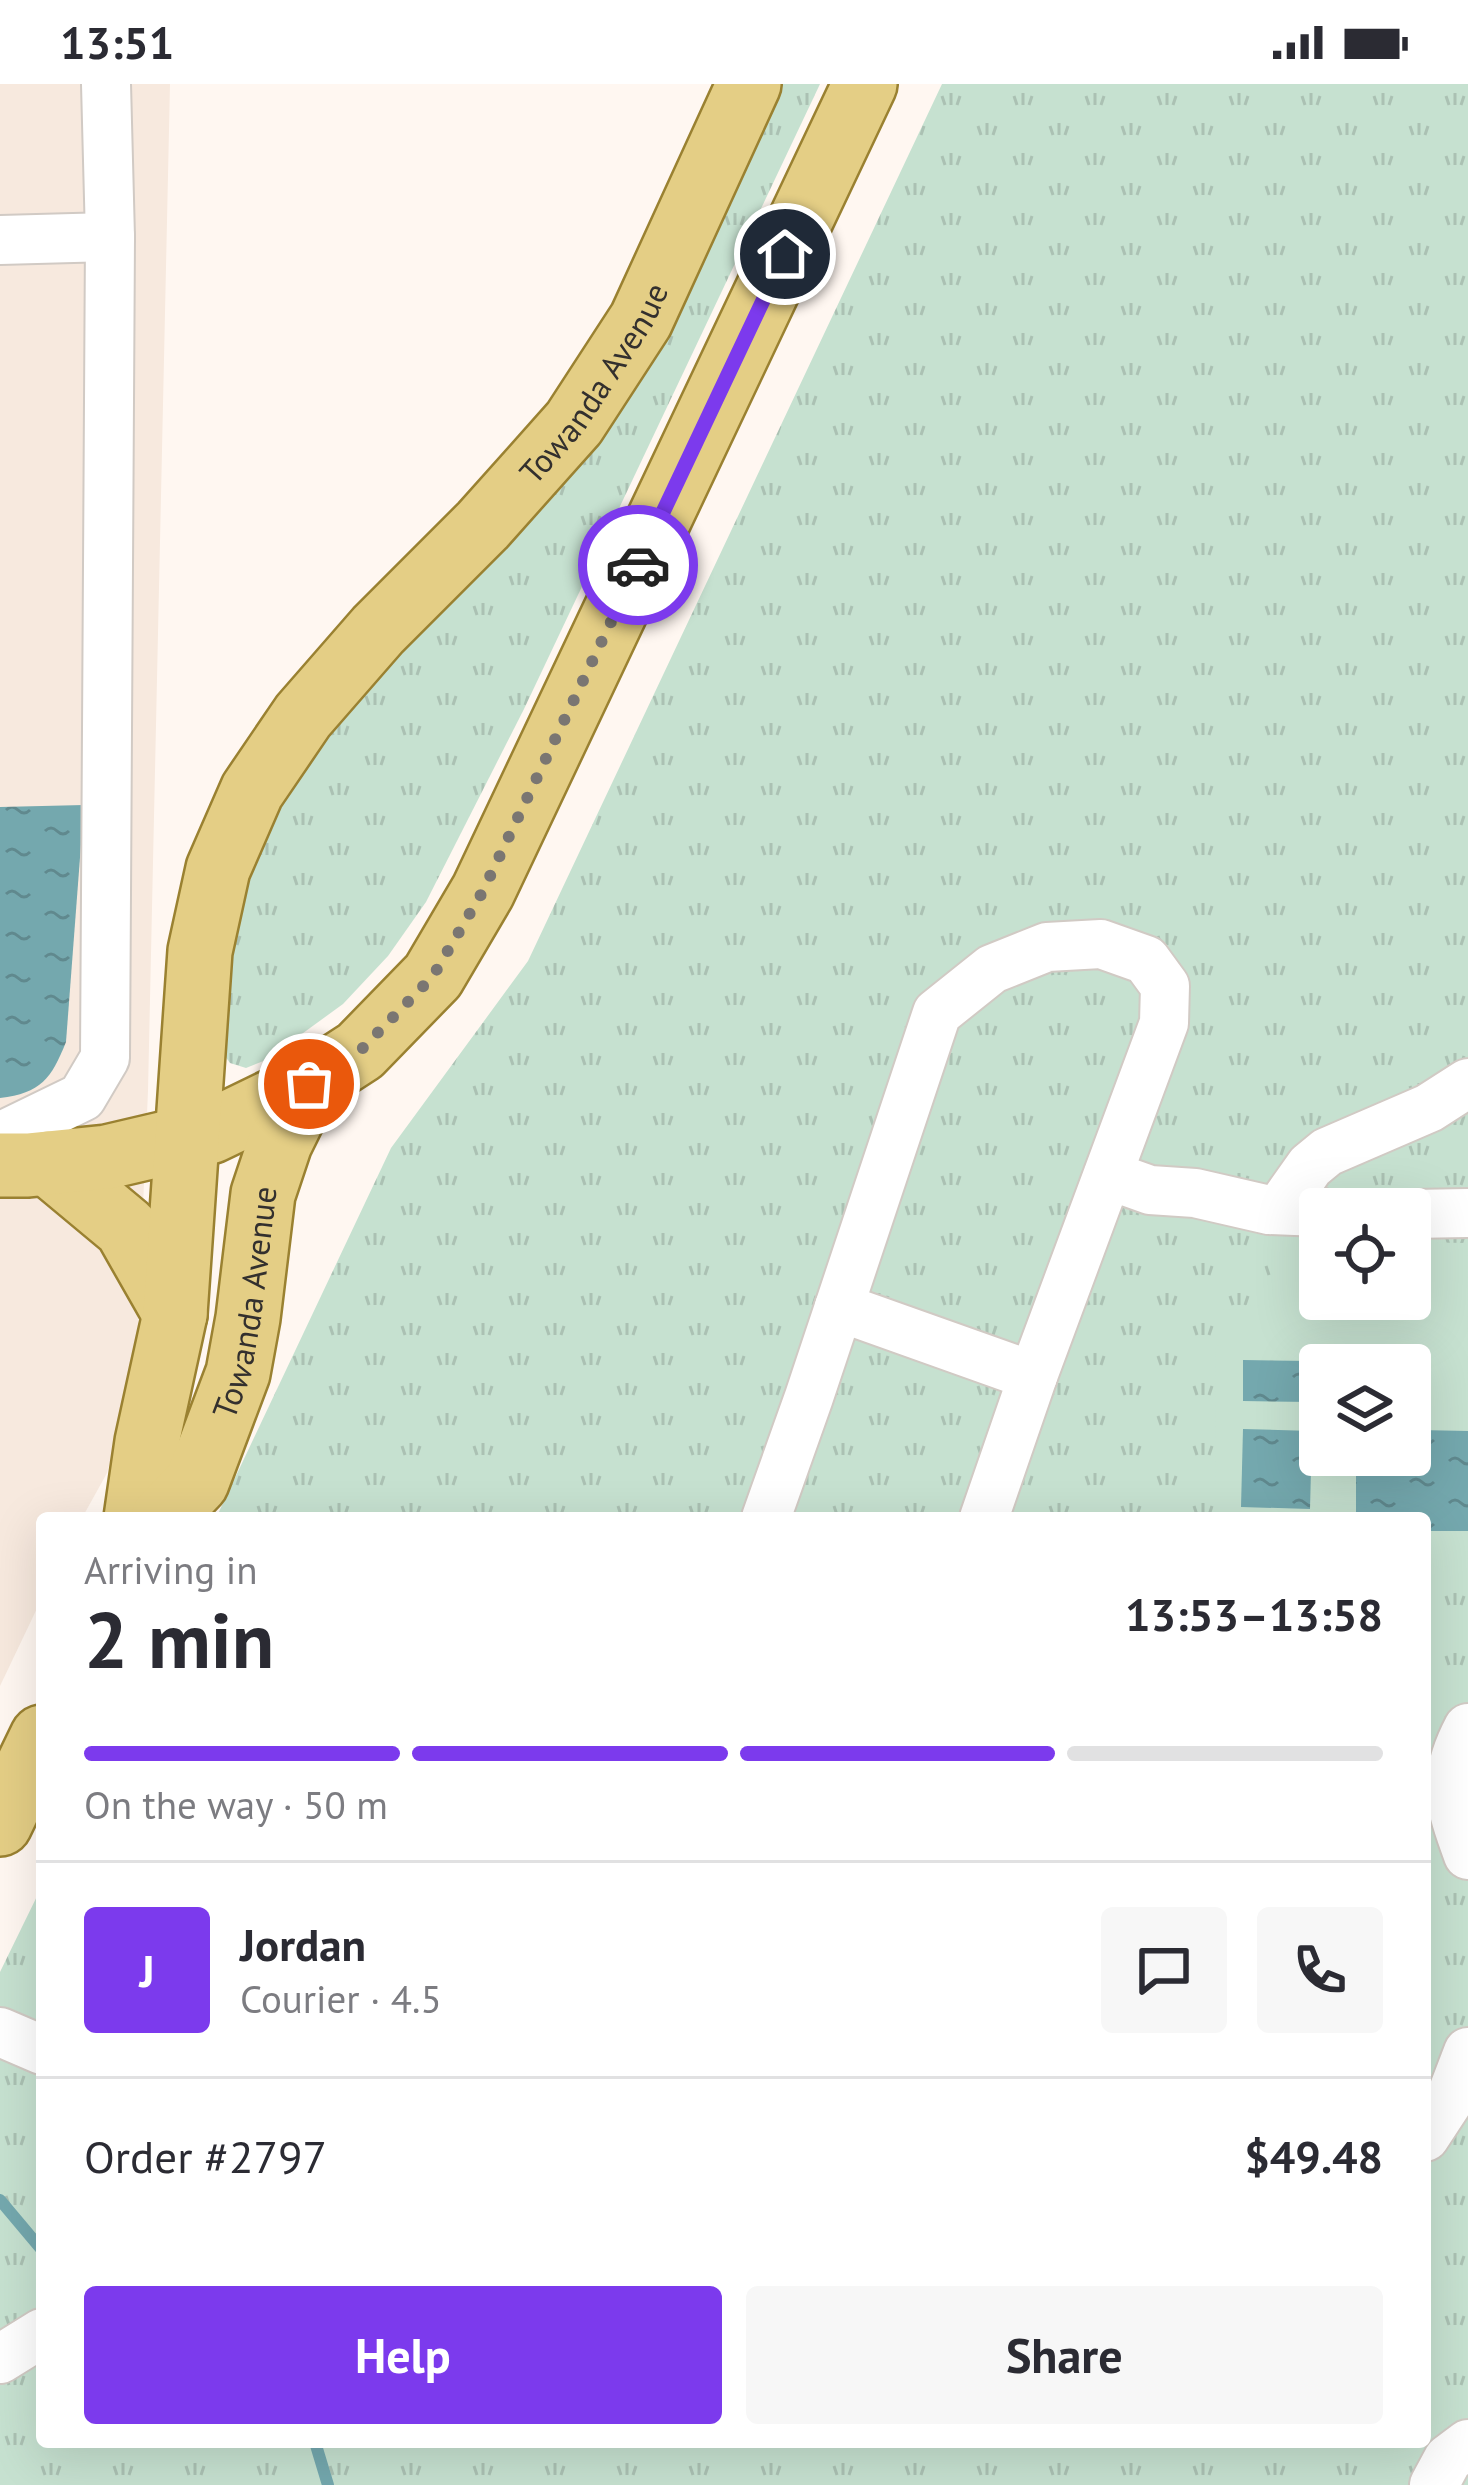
<!DOCTYPE html>
<html lang="en">
<head>
<meta charset="utf-8">
<style>
	body { margin:0; font-family:"PT Sans",sans-serif; background:#f7f7f7; color:#2b2b33; height:100vh; display:flex; flex-direction:column; font-size:45px; white-space:nowrap }
	* { box-sizing:border-box; margin:0 }
	p { font-size:39px; color:#7c7c81 }
	.icon { flex:none; width:66px; height:66px; fill:none; stroke:currentColor; stroke-width:2; stroke-linecap:round; stroke-linejoin:round }
	.map { position:relative; flex:1; overflow:hidden }
	.panel { position:absolute; left:36px; top:1428px; width:1395px; height:936px; display:flex; flex-direction:column; background:#fff; border-radius:12px; box-shadow:0 12px 48px #0002 }
	.panel>* { flex:none }
	.fabs { position:absolute; left:1299px; top:1104px; display:grid; gap:24px }
	.fabs a { display:grid; place-items:center; width:132px; height:132px; border-radius:12px; background:#fff; box-shadow:0 12px 48px #0002; font-size:60px }
	.pin { position:absolute; display:grid; place-items:center; width:102px; height:102px; color:#fff; margin:-51px; border:6px solid #fff; border-radius:50%; box-shadow:0 3px 12px #0007 }
	.courier { position:absolute; display:grid; place-items:center; width:120px; height:120px; margin:-60px; border:9px solid #7c3aed; border-radius:50%; background:#fff; color:#222; box-shadow:0 3px 15px #0007 }
	.summary em { font-style:normal; font-weight:600 }
	.summary div { display:flex; flex-direction:column-reverse }
	.summary { display:flex; align-items:center; justify-content:space-between; height:204px; padding:0 48px }
	h1 { font-size:78px; font-weight:600; line-height:90px }
	.bar { display:grid; grid-template-columns:repeat(4,1fr); gap:18px 12px; align-content:center; height:144px; padding:0 48px }
	.bar i { height:15px; border-radius:9px; background:#e1e1e2 }
	.bar .current { background:#7c3aed }
	.bar p { grid-column:span 4 }
	.line { display:flex; align-items:center; gap:30px; padding:0 48px; border-top:3px solid #e1e1e2 }
	.line div { flex:1 }
	.round { display:grid; place-items:center; flex:none; width:126px; height:126px; border-radius:12px; background:#f7f7f7 }
	.action { display:flex; gap:24px; margin-top:auto; padding:24px 48px }
	.action a { flex:1; height:138px; border-radius:12px; background:#7c3aed; color:#fff; font-size:48px; font-weight:600; line-height:138px; text-align:center }
	.action a+a { background:#f7f7f7; color:#2b2b33 }
	.status { display:flex; justify-content:space-between; align-items:center; height:84px; padding:0 60px; background:#fff; direction:ltr }
	.status svg { height:33px; fill:currentColor }
	.map>svg:first-child { display:block }
</style>
</head>
<body>
<div class="status"><b>13:51</b><svg viewBox="0 0 49 12"><path d="M0 12V9h3v3zM5 12V6h3v6zM10 12V3h3v9zM15 12V0h3v12zM26 1h20v11H26zM47 4h2v5h-2z"/></svg></div>
<div class="map">
<svg width="1468" height="2401" viewBox="0 0 1468 2401">
	<defs>
		<pattern id="grass-tufts" width="24" height="20" patternUnits="userSpaceOnUse" patternTransform="scale(3)"><rect width="24" height="20" fill="#c6e1d0"/><path d="M3 7l-1-3M5 7V3M7 7l1-3M15 17l-1-3M17 17v-4M19 17l1-3" fill="none" stroke="#abc1b3"/></pattern>
		<pattern id="water-ripples" width="26" height="14" patternUnits="userSpaceOnUse" patternTransform="scale(3)"><rect width="26" height="14" fill="#74a8ae"/><path d="M2 4q2-2 4 0t4 0M15 11q2-2 4 0t4 0" fill="none" stroke="#60898e"/></pattern>
	</defs>
	<rect width="100%" height="100%" fill="#fff7f1"/>
	<path fill="#f7e9de" d="M 0,0 L 170,0 L 148,1007 L 137,1261 L 133,1292 L 107,1389 L 82,1434 L 42,1434 L 42,1514 L 0,1602 Z"/>
	<g fill="url(#grass-tufts)" fill-rule="evenodd">
		<path d="M 773,0 L 820,0 L 524,625 L 426,818 L 388,872 L 343,920 L 266,976 L 246,984 L 230,979 L 222,968 L 225,867 L 253,759 Z"/>
		<path d="M 942,0 L 1468,0 L 1468,2401 L 0,2401 L 0,1888 L 42,1802 L 42,2358 L 1425,2358 L 1425,1434 L 216,1434 L 391,1064 L 528,877 ZM 1320,1125 L 1410,1125 L 1410,1215 L 1320,1215 ZM 1320,1281 L 1410,1281 L 1410,1371 L 1320,1371 Z"/>
	</g>
	<path fill="#c6e1d0" fill-rule="evenodd" d="M 1410,1158 L 1467,1159 L 1468,1483 L 1425,1482 L 1425,1434 L 1230,1434 L 1216,1418 L 1215,1262 L 1221,1261 L 1221,1225 L 1245,1226 L 1246,1221 L 1273,1223 L 1272,1173 L 1320,1172 L 1320,1215 L 1410,1215 ZM 1320,1281 L 1410,1281 L 1410,1371 L 1320,1371 Z"/>
	<g fill="url(#water-ripples)">
		<path d="M 84,721 L 66,958 C 51,995 41,1009 0,1014 L 0,723 Z"/>
		<path d="M 1243,1276 L 1312,1277 L 1312,1318 L 1243,1317 Z"/>
		<path d="M 1410,1288 L 1419,1288 L 1419,1346 L 1468,1347 L 1468,1447 L 1425,1447 L 1425,1434 L 1356,1434 L 1356,1371 L 1410,1371 Z"/>
		<path d="M 1243,1345 L 1312,1347 L 1310,1425 L 1241,1423 Z"/>
	</g>
	<g fill="none" stroke-linecap="round" stroke-linejoin="round">
		<g stroke="#74a8ae" stroke-width="12">
			<path d="M 0,2116 L 42,2166"/>
			<path d="M 315,2358 L 328,2401"/>
		</g>
		<defs>
			<g id="minor">
				<path d="M 0,156 L 110,153"/>
				<path d="M 0,1053 L 82,1013 L 105,974 L 110,153 L 106,0"/>
				<path d="M 1108,1091 L 1150,1106 L 1195,1109 L 1269,1126 L 1320,1128"/>
				<path d="M 1279,1126 L 1310,1082 L 1327,1068 L 1429,1024 L 1468,999"/>
				<path d="M 1410,1130 L 1468,1129"/>
				<path d="M 839,1223 L 1033,1292"/>
				<path d="M 766,1434 L 809,1313 L 937,929 L 992,885 L 1047,863 L 1101,860 L 1146,876 L 1165,902 L 1164,939 L 1033,1292 L 984,1434"/>
				<path d="M 1468,1644 C 1441,1695 1449,1719 1468,1771"/>
				<path d="M 0,1948 L 42,1966"/>
				<path d="M 1425,2053 L 1450,2015 L 1468,1968"/>
				<path d="M 0,2275 L 42,2249"/>
				<path d="M 1434,2401 L 1448,2375 L 1468,2360"/>
			</g>
			<g id="major">
				<path d="M 48,1079 L 126,1144 L 175,1230"/>
				<path d="M 0,1081 L 28,1081 L 107,1073 L 188,1054 L 212,1047 L 309,1000 L 360,967 L 433,892 L 483,807 L 865,0"/>
				<path id="s1" d="M 136,1434 L 147,1358 L 175,1230 L 200,867 L 218,785 L 252,707 L 303,632 L 378,546 L 483,441 L 574,339 L 641,236 L 749,0"/>
				<path id="s2" d="M 163,1434 L 197,1398 L 238,1289 L 248,1234 L 263,1110 L 280,1059 L 309,1000"/>
				<path d="M 0,1740 L 42,1653"/>
			</g>
		</defs>
		<use href="#minor" stroke="#d1cac4" stroke-width="52"/>
		<use href="#major" stroke="#9a8131" stroke-width="68"/>
		<use href="#minor" stroke="#fff" stroke-width="48"/>
		<use href="#major" stroke="#e4ce85" stroke-width="63"/>
	</g>
	<g fill="none" stroke-linecap="round" stroke-linejoin="round">
		<path stroke="#7a7672" stroke-width="12" stroke-dasharray="0 21.6" d="M 309,1000 L 360,967 L 433,892 L 483,807 L 638,481"/>
		<path stroke="#7c3aed" stroke-width="15" d="M 638,481 L 785,170"/>
	</g>
	<g text-anchor="middle" dominant-baseline="central" stroke-width="12" stroke-linejoin="round" paint-order="stroke">
		<g font-size="33" fill="#33302e" stroke="#fff">
			<text stroke="none"><textPath href="#s1" startOffset="1275">Towanda Avenue</textPath></text>
			<text stroke="none"><textPath href="#s2" startOffset="237">Towanda Avenue</textPath></text>
		</g>
	</g>
</svg>
<div class="fabs">
<a><svg class="icon" aria-label="locate" viewBox="0 0 24 24"><circle cx="12" cy="12" r="6"/><path d="M12 2v4M12 18v4M2 12h4M18 12h4"/></svg></a>
<a><svg class="icon" aria-label="layers" viewBox="0 0 24 24"><path d="M12 4l9 5-9 5-9-5zM3 14l9 5 9-5"/></svg></a>
</div>
<div class="pin" style="left:309px;top:1000px;background:#ea580c"><svg class="icon" aria-label="bag" viewBox="0 0 24 24"><path d="M5 8h14l-1 12H6zM9 8a3 3 0 0 1 6 0"/></svg></div>
<div class="pin" style="left:785px;top:170px;background:#1f2937"><svg class="icon" aria-label="home" viewBox="0 0 24 24"><path d="M3 11l9-7 9 7M6 9v11h12V9"/></svg></div>
<div class="courier" style="left:638px;top:481px"><svg class="icon" aria-label="car" viewBox="0 0 24 24"><path d="M5 17H2v-5l4-1 3-4h7l3 4 3 1v5h-3M9 17h6M6 11h13"/><circle cx="7" cy="17" r="2"/><circle cx="17" cy="17" r="2"/></svg></div>
<section class="panel">
<div class="summary"><div><h1>2 min</h1><p>Arriving in</p></div><em>13:53–13:58</em></div>
<div class="bar"><i class="current"></i><i class="current"></i><i class="current"></i><i></i><p>On the way · 50 m</p></div>
<div class="line" style="height:216px"><b class="round" style="background:#7c3aed;color:#fff">J</b><div><b>Jordan</b><p>Courier · 4.5</p></div><a class="round"><svg class="icon" aria-label="chat" viewBox="0 0 24 24"><path d="M4 5h16v11H9l-5 4z"/></svg></a><a class="round"><svg class="icon" aria-label="phone" viewBox="0 0 24 24"><path d="M5 4h4l2 5-3 2q2 4 5 5l2-3 5 2v4C11 20 4 13 5 4z"/></svg></a></div>
<div class="line" style="height:156px"><div>Order #2797</div><b>$49.48</b></div>
<div class="action"><a>Help</a><a>Share</a></div>
</section>
</div>
</body>
</html>
